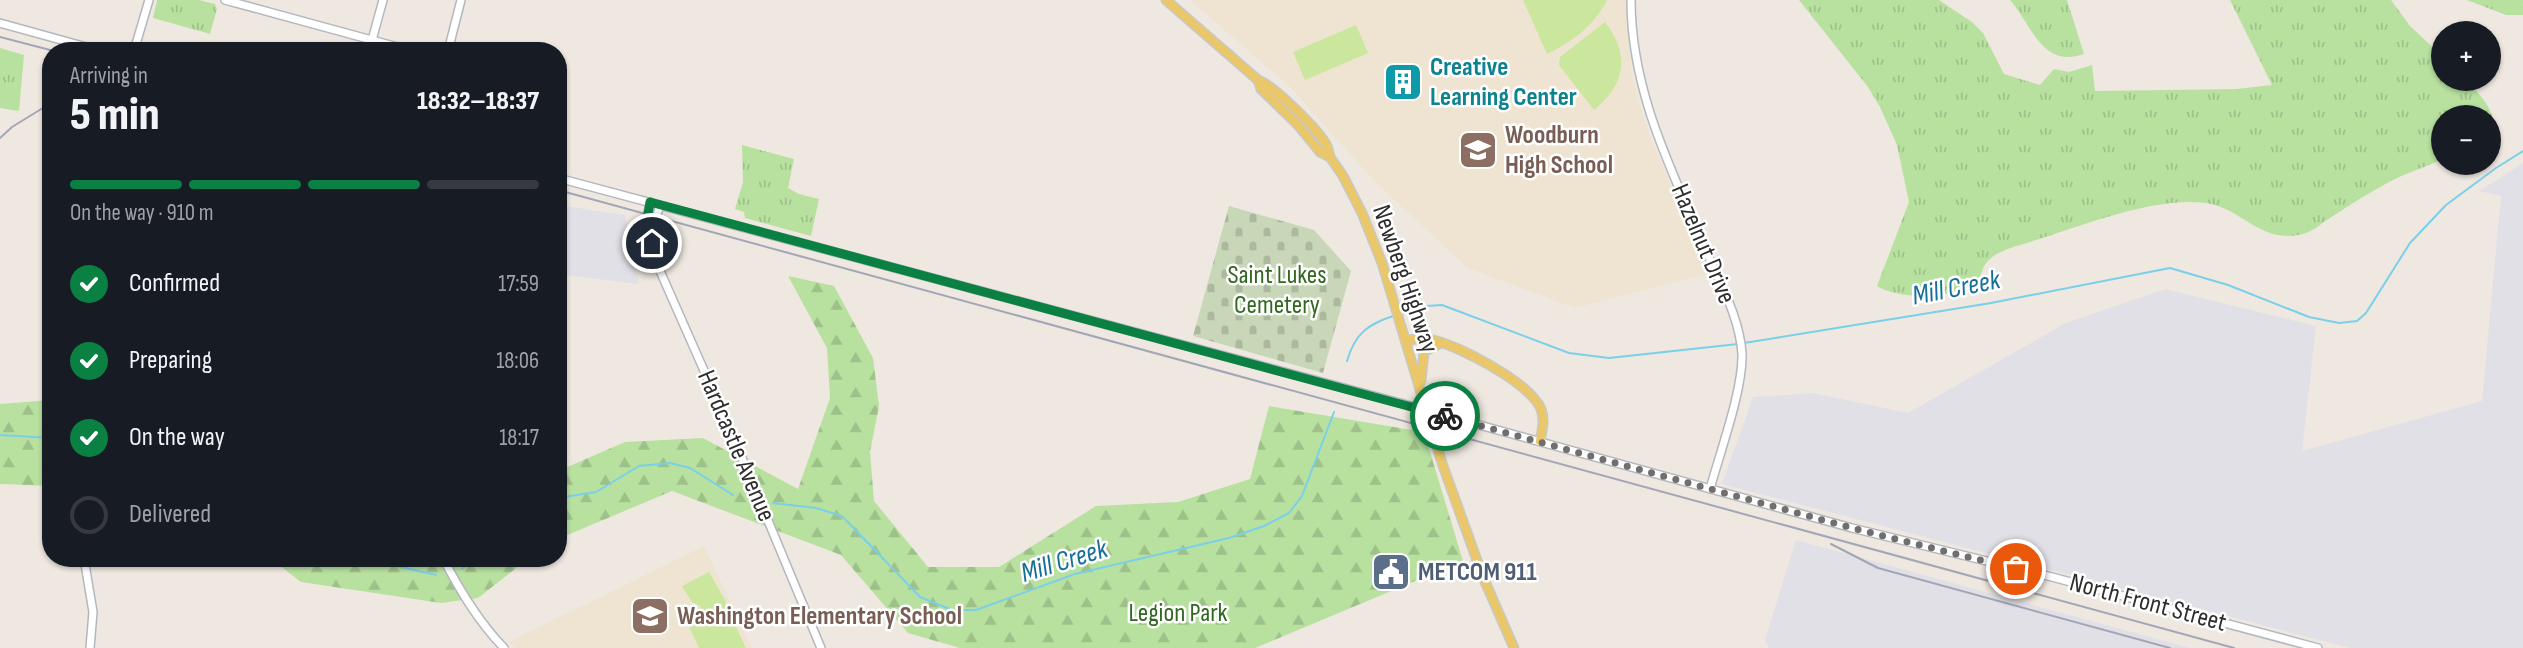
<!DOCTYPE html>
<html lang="en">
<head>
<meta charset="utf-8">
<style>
	body { margin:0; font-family:"Sofia Sans Condensed",sans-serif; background:#20242c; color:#f1f3f6; height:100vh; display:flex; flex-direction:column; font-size:26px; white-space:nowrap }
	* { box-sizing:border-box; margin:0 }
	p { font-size:23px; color:#9ea1a6 }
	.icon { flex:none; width:38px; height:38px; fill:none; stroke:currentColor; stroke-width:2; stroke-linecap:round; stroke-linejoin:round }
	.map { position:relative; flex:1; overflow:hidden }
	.drawer { position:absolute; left:42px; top:42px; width:525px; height:525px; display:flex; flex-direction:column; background:#171b24; border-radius:28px; box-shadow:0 2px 5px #0004 }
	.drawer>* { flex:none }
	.buttons { position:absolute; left:2431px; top:21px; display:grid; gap:14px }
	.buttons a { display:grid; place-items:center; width:70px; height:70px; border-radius:50%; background:#171b24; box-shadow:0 2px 5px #0004; font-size:35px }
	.pin { position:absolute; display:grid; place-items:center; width:60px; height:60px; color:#fff; margin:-30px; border:4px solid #fff; border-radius:50%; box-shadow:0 2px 7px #0007 }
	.courier { position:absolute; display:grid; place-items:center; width:70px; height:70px; margin:-35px; border:5px solid #0b8043; border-radius:50%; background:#fff; color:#222; box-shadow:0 2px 9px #0007 }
	.head em { font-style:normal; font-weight:800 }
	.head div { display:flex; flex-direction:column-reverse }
	.head { display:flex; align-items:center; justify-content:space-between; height:119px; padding:0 28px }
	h1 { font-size:46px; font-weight:800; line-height:52px }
	.bar { display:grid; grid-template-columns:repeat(4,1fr); gap:10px 7px; align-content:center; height:84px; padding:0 28px }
	.bar i { height:9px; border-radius:5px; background:#363941 }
	.bar .active { background:#0b8043 }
	.bar p { grid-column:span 4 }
	ol { padding:0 28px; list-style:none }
	li { display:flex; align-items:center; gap:21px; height:77px }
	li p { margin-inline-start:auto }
	li .icon { padding:7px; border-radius:50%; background:#0b8043; color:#fff; stroke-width:4 }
	li:last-child { color:#9ea1a6 }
	li i { width:38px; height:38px; border:4px solid #363941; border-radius:50% }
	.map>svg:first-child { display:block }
</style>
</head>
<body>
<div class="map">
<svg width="2523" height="648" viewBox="0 0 2523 648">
	<defs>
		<pattern id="grass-tufts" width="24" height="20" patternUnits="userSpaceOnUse" patternTransform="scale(1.75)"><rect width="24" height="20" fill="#b8e1a0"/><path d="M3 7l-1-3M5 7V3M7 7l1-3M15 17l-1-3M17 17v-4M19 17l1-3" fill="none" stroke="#9ec18a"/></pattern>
		<pattern id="forest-firs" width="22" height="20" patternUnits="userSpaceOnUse" patternTransform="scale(1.75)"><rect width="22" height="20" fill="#b8e1a0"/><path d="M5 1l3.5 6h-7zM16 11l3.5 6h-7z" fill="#9ec18a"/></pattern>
		<pattern id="cemetery-stones" width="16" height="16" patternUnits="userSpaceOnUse" patternTransform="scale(1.75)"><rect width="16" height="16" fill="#c8d7b8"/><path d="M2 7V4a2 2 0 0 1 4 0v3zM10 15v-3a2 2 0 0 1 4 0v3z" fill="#acb99e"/></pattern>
	</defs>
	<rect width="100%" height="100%" fill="#eee8e0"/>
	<g fill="#e2e0e7">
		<path d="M 2523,163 L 2523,648 L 2350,648 L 1722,484 L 1753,397 L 1813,393 L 1908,413 L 2066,323 L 2165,289 L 2316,326 L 2302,451 L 2482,401 L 2501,196 L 2479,191 Z"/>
		<path d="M 558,205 L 625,215 L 639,284 L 558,274 Z"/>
		<path d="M 1796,540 L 2190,648 L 1769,648 L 1765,640 Z"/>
	</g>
	<g fill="#eee4d1">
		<path d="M 1190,0 L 1626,0 L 1631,69 L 1640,105 L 1652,142 L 1710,273 L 1575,308 L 1468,268 L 1378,185 L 1290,87 Z"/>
		<path d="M 704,546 L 752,648 L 515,648 L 509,642 Z"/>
	</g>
	<g fill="url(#grass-tufts)">
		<path d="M 157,0 L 199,0 L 215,4 L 217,9 L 210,34 L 153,18 Z"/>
		<path d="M 1799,0 L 1939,0 L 1972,22 L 1983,33 L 2004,74 L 2040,85 L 2054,69 L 2069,72 L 2092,65 L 2095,91 L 2237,89 L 2272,85 L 2230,0 L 2391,0 L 2410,26 L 2443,57 L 2443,79 L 2465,79 C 2479,93 2491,105 2495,126 L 2489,137 L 2488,117 L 2443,117 L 2443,159 C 2425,167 2406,173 2389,182 C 2369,193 2349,205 2330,218 C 2319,225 2312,233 2298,235 C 2258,242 2241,207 2205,203 C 2151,196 2072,230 2020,245 C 2007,249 1991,254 1984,266 C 1982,270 1981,277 1977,280 C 1958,300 1898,300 1877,286 L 1909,202 L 1897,145 L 1880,107 L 1868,87 Z"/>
		<path d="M 2010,0 L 2067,0 L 2084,54 C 2042,69 2032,25 2010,0 Z"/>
		<path d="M 2467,0 L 2523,0 L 2523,15 L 2506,15 Z"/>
		<path d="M 0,48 L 24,55 L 19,111 L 0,108 Z"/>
		<path d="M 742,145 L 794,159 L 788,188 L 799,194 L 819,199 L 811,236 L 745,218 L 744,212 L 735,209 L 743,182 Z"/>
	</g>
	<g fill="url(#forest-firs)">
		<path d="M 788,276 L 834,286 L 873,358 L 879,406 L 870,452 L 874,501 L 928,567 L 999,567 L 1096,506 L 1178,502 L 1250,479 L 1269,406 L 1424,432 L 1463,561 L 1255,648 L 960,648 L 908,633 L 841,555 L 672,491 L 558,539 L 558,471 L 625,442 L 703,438 L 798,489 L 830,398 L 827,348 Z"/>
		<path d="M 51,400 L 51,486 L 0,484 L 0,404 Z"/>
		<path d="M 270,558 L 529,558 L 478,598 L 441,603 L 301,582 Z"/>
	</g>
	<path fill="url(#cemetery-stones)" d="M 1229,206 L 1314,230 L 1351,271 L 1323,373 L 1193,336 Z"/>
	<g fill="#cae79d">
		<path d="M 1523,0 L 1607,0 C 1594,26 1573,41 1547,54 Z"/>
		<path d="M 1605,22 C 1630,55 1626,84 1594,110 L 1559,65 L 1560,57 Z"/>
		<path d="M 1356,25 L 1368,53 L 1305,80 L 1293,52 Z"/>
		<path d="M 709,572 L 726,602 L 725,604 L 746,648 L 699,648 L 684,616 L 701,607 L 692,602 L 682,586 Z"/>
	</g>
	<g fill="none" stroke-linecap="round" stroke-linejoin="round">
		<g stroke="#7acfe9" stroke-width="2">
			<path d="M 1401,314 L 1426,306 L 1442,305 L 1569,353 L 1609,358 L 1738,344"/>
			<path d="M 1744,343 L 1991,303 L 2170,268 L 2228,285 L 2309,317 L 2339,323 L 2357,321 L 2366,313 L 2410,243 L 2446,205 L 2496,168 L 2523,151"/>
			<path d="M 1347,361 C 1355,333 1368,324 1396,315"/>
			<path d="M 0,435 L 51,438"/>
			<path d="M 558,498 L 596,492 L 639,466 L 670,463 L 690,468 L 733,495"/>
			<path d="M 773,503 L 816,508 L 842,516 L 920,597 L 952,610 L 976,610 L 1075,574 L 1229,538 L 1264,526 L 1289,513 L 1302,496 L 1334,412"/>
			<path d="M 362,558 L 436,575"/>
			<path d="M 462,569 L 475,558"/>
		</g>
		<defs>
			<g id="secondary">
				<path d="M 225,0 L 412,51"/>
				<path d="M 1631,0 C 1631,92 1672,171 1707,253 C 1721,285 1740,319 1742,354 C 1743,390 1720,452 1710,489"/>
				<path d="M 0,23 L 101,51"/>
				<path d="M 134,51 L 149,0"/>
				<path d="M 369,51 L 383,0"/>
				<path d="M 448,51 L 461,0"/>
				<path d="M 558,178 L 1400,403"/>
				<path d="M 650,202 L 645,231 L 651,243"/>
				<path d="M 660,205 L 654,224 L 653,255 L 732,434 L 821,648"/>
				<path d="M 1454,418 L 1852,528 L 2052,577 L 2318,648"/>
				<path d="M 84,558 L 93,612 L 90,648"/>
				<path d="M 443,558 C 460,591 478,621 504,648"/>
			</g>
			<g id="primary">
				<path d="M 1166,0 L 1258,80 C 1274,86 1319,130 1327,146 C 1328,147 1329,155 1330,157"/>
				<path d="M 1258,80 L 1261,89 L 1298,125 L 1320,152 L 1330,157 L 1343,176 L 1362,213 L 1382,263 L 1442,463 L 1483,577 L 1514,648"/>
				<path d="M 1406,340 C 1415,339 1424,338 1433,340 C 1461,347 1529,382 1541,409 C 1545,420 1542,431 1540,441"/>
				<path d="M 1421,381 L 1424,352 L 1441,343"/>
			</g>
		</defs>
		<use href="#secondary" stroke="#b4b7bf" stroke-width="10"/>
		<use href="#primary" stroke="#c8c8c8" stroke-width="11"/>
		<use href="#secondary" stroke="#fff" stroke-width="7"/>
		<use href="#primary" stroke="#eac869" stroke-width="8"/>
		<g stroke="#a3a6b6" stroke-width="2">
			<path d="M 0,37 L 54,51"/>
			<path d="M 0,138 L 12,127 L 51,103"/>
			<path d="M 558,190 L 2234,648"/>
			<path d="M 558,205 L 560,205"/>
			<path d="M 1831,544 L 1878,568 L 2170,648"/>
		</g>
		<defs>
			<path id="secondary-bridge" d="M 1400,403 L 1454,418"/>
		</defs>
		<use href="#secondary-bridge" stroke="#b4b7bf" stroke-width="10" stroke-linecap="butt"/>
		<use href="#secondary-bridge" stroke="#fff" stroke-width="7"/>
	</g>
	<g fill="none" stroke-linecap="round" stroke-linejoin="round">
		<path stroke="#716e6c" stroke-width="7" stroke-dasharray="0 12.6" d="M 1445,416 L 1852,528 L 2016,569"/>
		<path stroke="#0b8043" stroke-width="9" d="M 652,243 L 645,231 L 650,202 L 1445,416"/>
	</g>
	<defs>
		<symbol id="building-square" viewBox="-11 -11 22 22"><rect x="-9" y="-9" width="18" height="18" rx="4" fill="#0f9aa8" stroke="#fff"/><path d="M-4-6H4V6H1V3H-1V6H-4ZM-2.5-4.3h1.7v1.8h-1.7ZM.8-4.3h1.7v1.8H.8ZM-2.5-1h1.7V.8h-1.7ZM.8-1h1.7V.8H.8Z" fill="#fff"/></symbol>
		<symbol id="school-square" viewBox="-11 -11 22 22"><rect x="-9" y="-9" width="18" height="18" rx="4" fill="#8d6e63" stroke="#fff"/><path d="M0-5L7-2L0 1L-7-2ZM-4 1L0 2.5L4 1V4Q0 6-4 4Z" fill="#fff"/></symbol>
		<symbol id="civic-square" viewBox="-11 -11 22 22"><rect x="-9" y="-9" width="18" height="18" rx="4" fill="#5c6f8a" stroke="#fff"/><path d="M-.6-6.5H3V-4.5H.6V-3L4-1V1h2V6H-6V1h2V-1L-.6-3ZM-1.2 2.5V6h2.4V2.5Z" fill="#fff"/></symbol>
	</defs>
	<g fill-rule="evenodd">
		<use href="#building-square" x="1381" y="60" width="44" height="44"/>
		<use href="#school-square" x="1456" y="128" width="44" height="44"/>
		<use href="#civic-square" x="1369" y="550" width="44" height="44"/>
		<use href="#school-square" x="628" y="594" width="44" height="44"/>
	</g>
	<g text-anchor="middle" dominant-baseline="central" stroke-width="5" stroke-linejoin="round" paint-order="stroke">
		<g font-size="26" font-weight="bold" fill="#0d838f" stroke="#fff" text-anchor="start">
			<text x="1430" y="67">Creative<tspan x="1430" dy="30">Learning Center</tspan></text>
		</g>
		<g font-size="26" font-weight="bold" fill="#785e54" stroke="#fff" text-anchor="start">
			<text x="1505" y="135">Woodburn<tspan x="1505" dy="30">High School</tspan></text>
			<text x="677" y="616">Washington Elementary School</text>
		</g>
		<g font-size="26" fill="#2d2d2d" stroke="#fff">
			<text transform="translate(1703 244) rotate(67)">Hazelnut Drive</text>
			<text transform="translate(1405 279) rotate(71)">Newberg Highway</text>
			<text transform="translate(736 446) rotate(67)">Hardcastle Avenue</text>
			<text transform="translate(2148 603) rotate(15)">North Front Street</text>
		</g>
		<g font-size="26" fill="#30681f" stroke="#fff">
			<text x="1277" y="275">Saint Lukes<tspan x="1277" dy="30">Cemetery</tspan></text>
			<text x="1178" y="613">Legion Park</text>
		</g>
		<g font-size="26" font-weight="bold" fill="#4e5e75" stroke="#fff" text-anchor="start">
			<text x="1418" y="572">METCOM 911</text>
		</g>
		<g font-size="28" font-style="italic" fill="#156f99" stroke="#fff">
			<text transform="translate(1956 288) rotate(-11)">Mill Creek</text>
			<text transform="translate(1064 561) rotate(-17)">Mill Creek</text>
		</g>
	</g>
</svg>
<div class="buttons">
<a>+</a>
<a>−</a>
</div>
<div class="pin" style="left:2016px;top:569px;background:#ea580c"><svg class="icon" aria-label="bag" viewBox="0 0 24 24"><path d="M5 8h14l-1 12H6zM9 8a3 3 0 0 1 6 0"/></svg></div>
<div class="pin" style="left:652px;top:243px;background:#1f2937"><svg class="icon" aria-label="home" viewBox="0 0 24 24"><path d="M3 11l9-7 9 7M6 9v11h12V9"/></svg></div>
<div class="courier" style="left:1445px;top:416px"><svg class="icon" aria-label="bike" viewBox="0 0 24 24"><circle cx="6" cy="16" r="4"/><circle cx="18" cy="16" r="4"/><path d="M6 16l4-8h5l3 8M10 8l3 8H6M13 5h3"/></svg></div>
<section class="drawer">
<div class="head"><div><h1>5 min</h1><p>Arriving in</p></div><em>18:32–18:37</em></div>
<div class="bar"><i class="active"></i><i class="active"></i><i class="active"></i><i></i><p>On the way · 910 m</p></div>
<ol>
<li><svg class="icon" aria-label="check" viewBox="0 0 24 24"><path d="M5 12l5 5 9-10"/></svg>Confirmed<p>17:59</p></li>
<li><svg class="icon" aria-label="check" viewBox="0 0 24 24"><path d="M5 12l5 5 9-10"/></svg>Preparing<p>18:06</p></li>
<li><svg class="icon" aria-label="check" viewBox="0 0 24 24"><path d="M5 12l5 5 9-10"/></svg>On the way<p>18:17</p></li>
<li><i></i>Delivered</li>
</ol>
</section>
</div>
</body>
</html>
